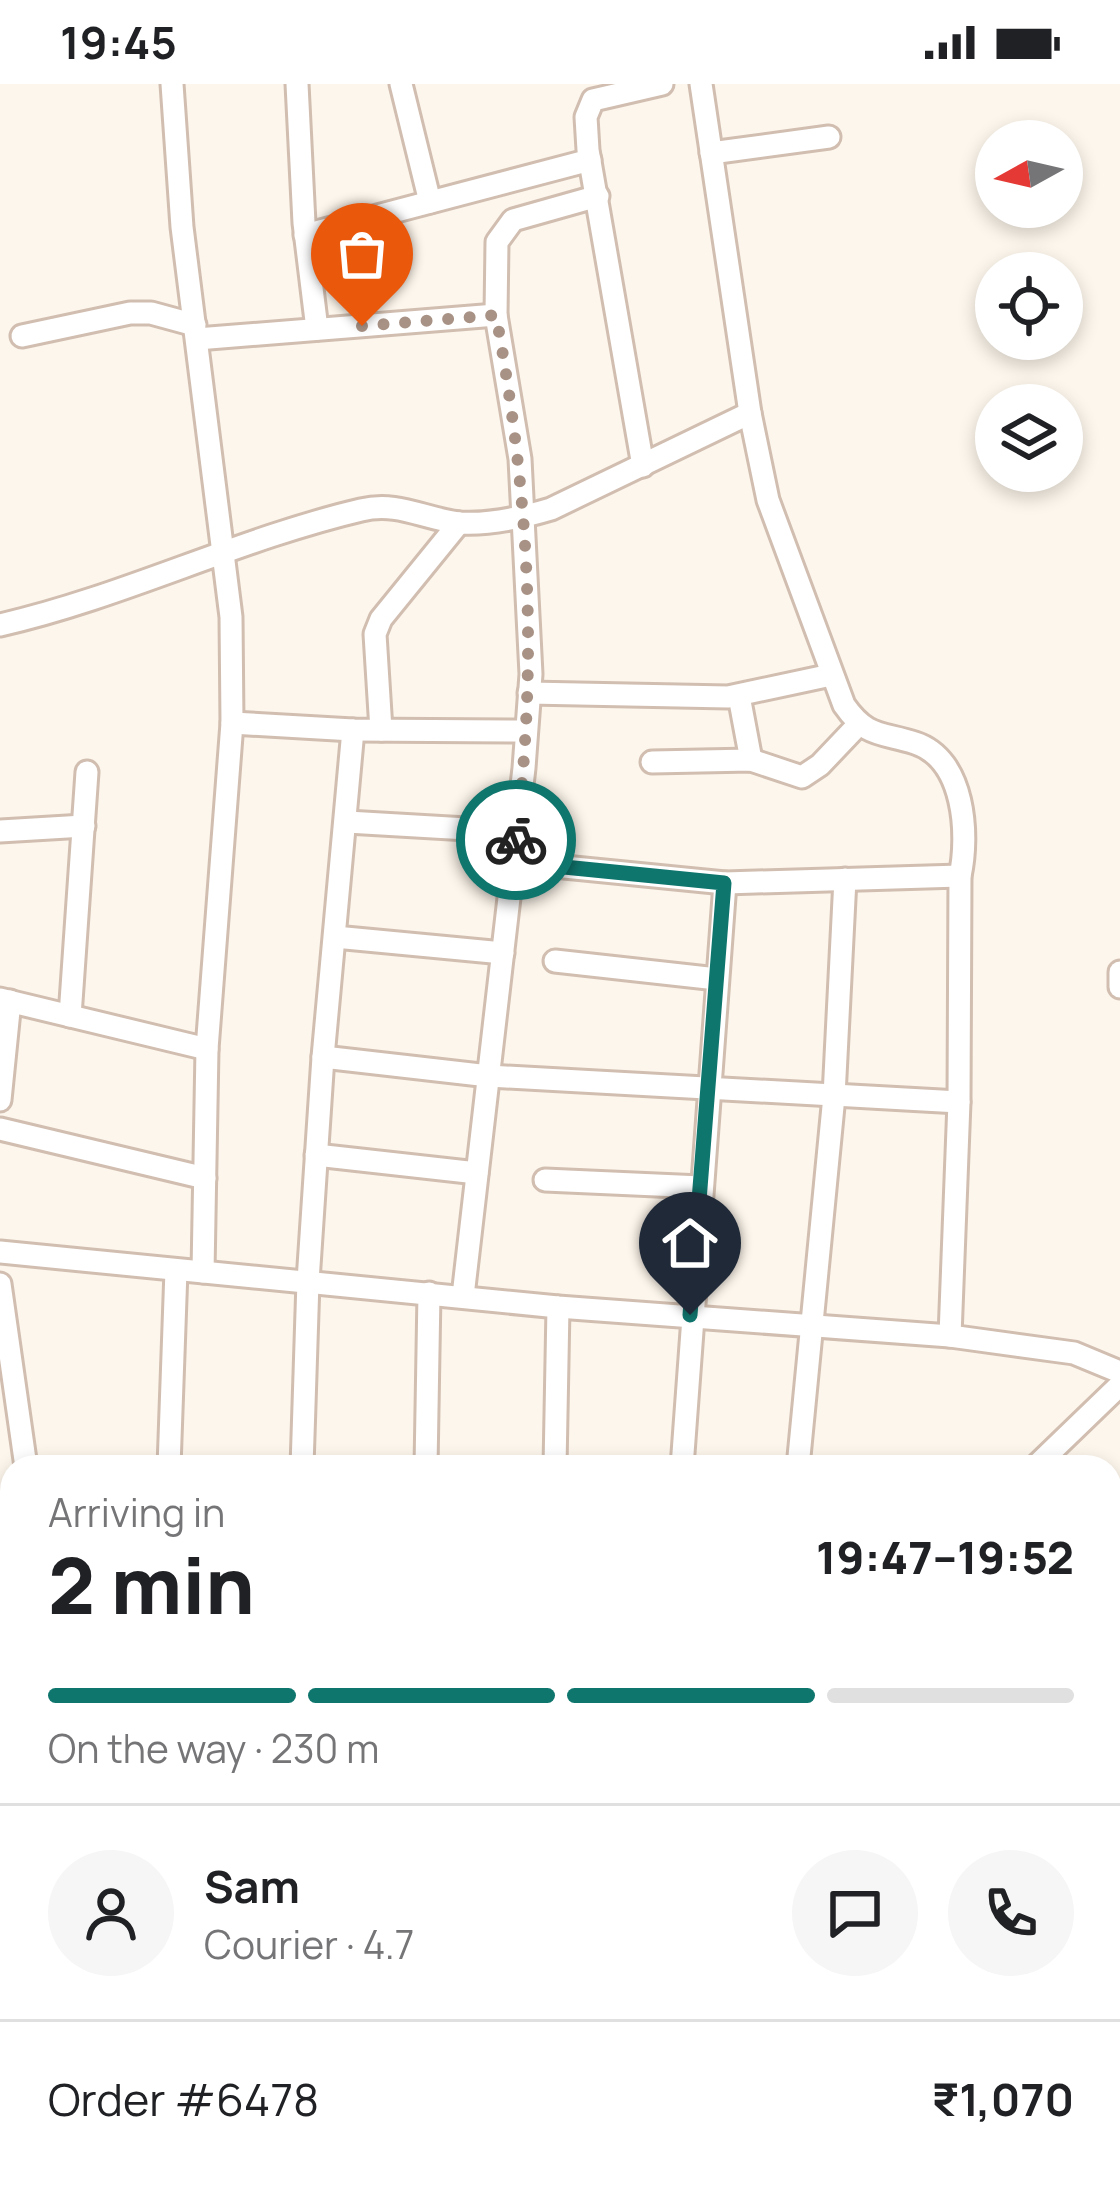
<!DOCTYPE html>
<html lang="en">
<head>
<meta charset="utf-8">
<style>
	body { margin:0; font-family:Manrope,sans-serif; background:#f6f6f6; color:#202124; height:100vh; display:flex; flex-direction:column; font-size:45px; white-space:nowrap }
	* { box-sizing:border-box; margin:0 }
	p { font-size:39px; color:#757577 }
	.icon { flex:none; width:66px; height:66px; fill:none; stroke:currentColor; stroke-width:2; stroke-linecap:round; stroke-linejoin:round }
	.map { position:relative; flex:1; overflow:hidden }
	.side { position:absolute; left:0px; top:1371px; width:1122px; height:747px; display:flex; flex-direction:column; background:#fff; border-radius:36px 36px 0 0; box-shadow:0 6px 18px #0003 }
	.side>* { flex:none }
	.needle { width:78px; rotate:262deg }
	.controls { position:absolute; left:975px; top:36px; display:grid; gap:24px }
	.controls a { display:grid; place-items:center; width:108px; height:108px; border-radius:50%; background:#fff; box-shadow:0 6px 18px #0003; font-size:60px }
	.pin { position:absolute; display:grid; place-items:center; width:102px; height:102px; color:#fff; margin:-123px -51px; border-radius:50% 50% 50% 0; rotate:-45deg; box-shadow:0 0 12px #0007 }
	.pin .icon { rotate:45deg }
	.courier { position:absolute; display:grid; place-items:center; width:120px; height:120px; margin:-60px; border:9px solid #0f766e; border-radius:50%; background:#fff; color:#222; box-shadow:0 3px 15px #0007 }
	.overview em { font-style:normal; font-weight:800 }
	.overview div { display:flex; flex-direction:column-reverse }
	.overview { display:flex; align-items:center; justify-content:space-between; height:204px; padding:0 48px }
	h1 { font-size:78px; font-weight:800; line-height:90px }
	.bar { display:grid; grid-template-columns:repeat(4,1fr); gap:18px 12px; align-content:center; height:144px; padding:0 48px }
	.bar i { height:15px; border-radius:9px; background:#e0e0e0 }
	.bar .on { background:#0f766e }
	.bar p { grid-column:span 4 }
	.line { display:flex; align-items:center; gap:30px; padding:0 48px; border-top:3px solid #e0e0e0 }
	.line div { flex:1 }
	.round { display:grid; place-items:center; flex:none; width:126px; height:126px; border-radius:63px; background:#f6f6f6 }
	.status { display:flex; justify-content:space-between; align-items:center; height:84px; padding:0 60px; background:#fff; direction:ltr }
	.status svg { height:33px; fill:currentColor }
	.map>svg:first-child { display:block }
</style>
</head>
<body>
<div class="status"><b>19:45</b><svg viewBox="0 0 49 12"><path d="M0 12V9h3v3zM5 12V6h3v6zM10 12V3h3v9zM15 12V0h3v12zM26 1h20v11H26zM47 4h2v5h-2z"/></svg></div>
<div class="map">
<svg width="1120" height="2117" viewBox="0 0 1120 2117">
	<rect width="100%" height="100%" fill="#fdf6ec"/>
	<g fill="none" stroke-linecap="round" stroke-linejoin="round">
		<defs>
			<g id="minor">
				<path d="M 172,0 L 182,143 L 231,533 L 232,639 L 207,965 L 203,1188"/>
				<path d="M 297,0 L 304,139 L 317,245"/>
				<path d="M 401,0 L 430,118"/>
				<path d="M 701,0 L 750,329 L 768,416 L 844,621 C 867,654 881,648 915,659 C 965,675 969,751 960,792 L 959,1018 L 950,1252"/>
				<path d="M 711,69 L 829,53"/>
				<path d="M 305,151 L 590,76"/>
				<path d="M 22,252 L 130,229 L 151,229 L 195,241"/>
				<path d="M 197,255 L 496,231"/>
				<path d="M 643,382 L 588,66 L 586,33 L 593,16 L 662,0"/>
				<path d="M 0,541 C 123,513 238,455 361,426 C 398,417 424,435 460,439 C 489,441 524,433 551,425 L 750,329"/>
				<path d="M 529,609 L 728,613 L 831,591"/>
				<path d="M 739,612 L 751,676"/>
				<path d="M 232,639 L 353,646 L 526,647"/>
				<path d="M 381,646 L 375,550 L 381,535 L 459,439"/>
				<path d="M 652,678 L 751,676 L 802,693 L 820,681 L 858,641"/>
				<path d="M 347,738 L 517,748"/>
				<path d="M 0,747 L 84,742"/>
				<path d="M 514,778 L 725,799 L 960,792"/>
				<path d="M 335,853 L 503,869"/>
				<path d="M 555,877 L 717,895"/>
				<path d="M 1120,888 L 1120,903"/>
				<path d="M 0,915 L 207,965"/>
				<path d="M 70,932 L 87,688"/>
				<path d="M 323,973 L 489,992 L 959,1018"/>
				<path d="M 0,1016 L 10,917"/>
				<path d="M 0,1045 L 205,1094"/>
				<path d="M 316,1071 L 477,1089"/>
				<path d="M 545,1096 L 701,1103"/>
				<path d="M 0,1168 L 558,1223 L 950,1252 L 1074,1269 L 1120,1288"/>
				<path d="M 0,1200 L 26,1383"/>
				<path d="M 463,1212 L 524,684 L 531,590 L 520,375 L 496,231 L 497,158 L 513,136 L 598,112"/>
				<path d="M 169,1383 L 176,1186"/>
				<path d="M 302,1383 L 308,1197 L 323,973 L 353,646"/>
				<path d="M 426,1383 L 429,1209"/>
				<path d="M 555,1383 L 558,1223"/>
				<path d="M 682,1383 L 725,799"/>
				<path d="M 798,1383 L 834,1012 L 845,795"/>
				<path d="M 1035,1383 L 1120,1301"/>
				<path d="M 0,1497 L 12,1494"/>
				<path d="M 0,1653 L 12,1650"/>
				<path d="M 0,1872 L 12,1920"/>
				<path d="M 0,1966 L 12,1962"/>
				<path d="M 0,2103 L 12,2099"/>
				<path d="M 59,2106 L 62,2117"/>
				<path d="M 188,2106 L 199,2117"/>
				<path d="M 321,2106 L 324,2117"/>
				<path d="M 550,2106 L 563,2117"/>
				<path d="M 733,2106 L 746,2117"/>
				<path d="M 958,2106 L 973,2117"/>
				<path d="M 685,2117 L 693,2106"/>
				<path d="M 1113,2117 L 1120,2095"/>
			</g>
			<g id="primary">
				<path d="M 1110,1545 L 1120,1542"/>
				<path d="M 1110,1577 L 1120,1574"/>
				<path d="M 419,2117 L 428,2106"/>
				<path d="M 453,2117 L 463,2106"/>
			</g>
		</defs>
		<use href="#minor" stroke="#d1beb0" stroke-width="27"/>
		<use href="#primary" stroke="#dad1cd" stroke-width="42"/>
		<use href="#minor" stroke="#fff" stroke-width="21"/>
		<use href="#primary" stroke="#fbd9a5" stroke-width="36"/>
	</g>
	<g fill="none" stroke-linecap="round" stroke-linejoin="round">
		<path stroke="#a89285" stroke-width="12" stroke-dasharray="0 21.6" d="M 362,242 L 496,231 C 529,412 538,573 516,756"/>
		<path stroke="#0f766e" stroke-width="15" d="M 516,756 L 514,778 L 724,799 L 690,1231"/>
	</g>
</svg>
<div class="controls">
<a><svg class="needle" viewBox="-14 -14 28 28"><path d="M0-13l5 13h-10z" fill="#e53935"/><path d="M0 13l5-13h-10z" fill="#757577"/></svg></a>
<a><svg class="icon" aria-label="locate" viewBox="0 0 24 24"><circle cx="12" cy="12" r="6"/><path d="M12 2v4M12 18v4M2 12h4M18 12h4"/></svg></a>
<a><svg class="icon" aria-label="layers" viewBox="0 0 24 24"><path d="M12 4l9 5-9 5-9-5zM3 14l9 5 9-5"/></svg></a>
</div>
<div class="pin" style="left:362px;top:242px;background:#ea580c"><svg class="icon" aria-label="bag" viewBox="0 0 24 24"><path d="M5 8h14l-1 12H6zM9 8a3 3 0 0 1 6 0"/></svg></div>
<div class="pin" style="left:690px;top:1231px;background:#1f2937"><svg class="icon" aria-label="home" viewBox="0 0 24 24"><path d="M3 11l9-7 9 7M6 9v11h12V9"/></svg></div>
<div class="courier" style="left:516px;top:756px"><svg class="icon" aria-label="bike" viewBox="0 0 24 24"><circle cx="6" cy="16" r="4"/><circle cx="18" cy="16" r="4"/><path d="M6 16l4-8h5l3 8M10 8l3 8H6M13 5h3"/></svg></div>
<section class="side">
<div class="overview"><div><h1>2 min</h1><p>Arriving in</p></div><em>19:47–19:52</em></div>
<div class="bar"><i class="on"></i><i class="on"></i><i class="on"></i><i></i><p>On the way · 230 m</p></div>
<div class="line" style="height:216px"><a class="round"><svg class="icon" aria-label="person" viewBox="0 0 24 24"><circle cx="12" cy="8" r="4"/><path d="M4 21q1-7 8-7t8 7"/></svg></a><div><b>Sam</b><p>Courier · 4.7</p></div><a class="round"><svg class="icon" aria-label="chat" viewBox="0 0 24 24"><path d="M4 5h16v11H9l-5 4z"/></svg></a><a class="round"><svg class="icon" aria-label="phone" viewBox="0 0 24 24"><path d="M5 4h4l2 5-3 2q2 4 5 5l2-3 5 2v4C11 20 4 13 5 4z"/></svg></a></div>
<div class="line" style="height:156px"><div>Order #6478</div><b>₹1,070</b></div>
</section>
</div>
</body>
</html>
